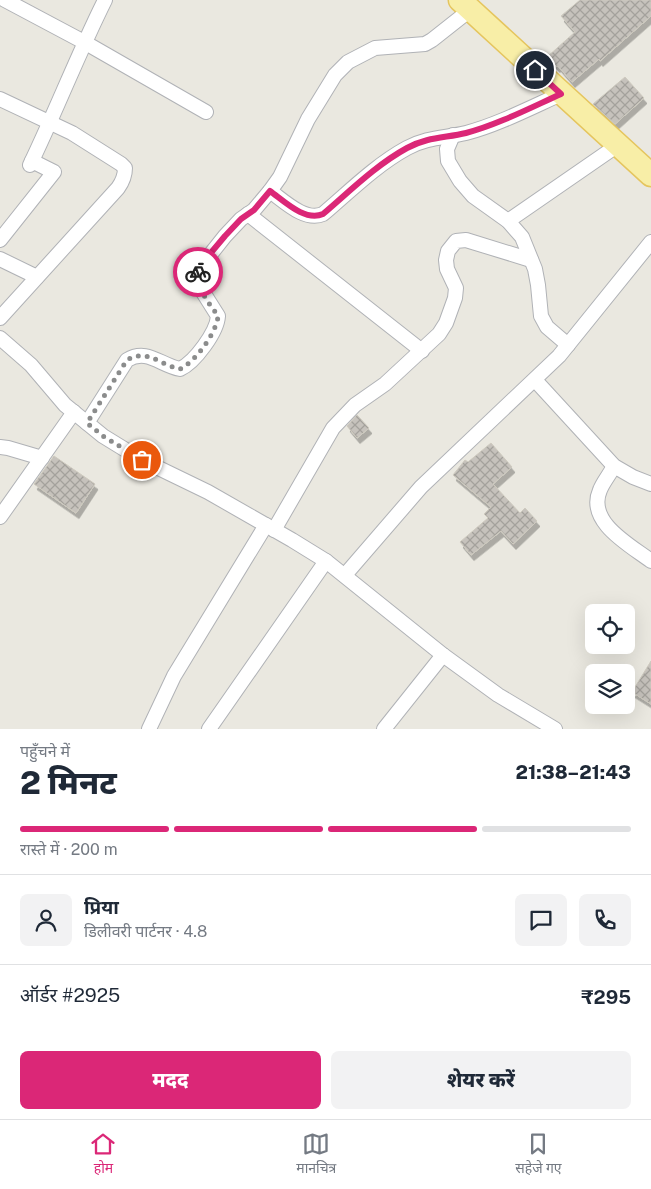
<!DOCTYPE html>
<html lang="hi">
<head>
<meta charset="utf-8">
<style>
	body { margin:0; font-family:"Public Sans","Noto Sans Devanagari",sans-serif; background:#f2f2f3; color:#1f2937; height:100vh; display:flex; flex-direction:column; font-size:19px; white-space:nowrap }
	* { box-sizing:border-box; margin:0 }
	p { font-size:16px; color:#747a83 }
	.icon { flex:none; width:28px; height:28px; fill:none; stroke:currentColor; stroke-width:2; stroke-linecap:round; stroke-linejoin:round }
	.map { position:relative; height:729px; overflow:hidden }
	.sheet { display:flex; flex-direction:column; background:#fff; flex:1 }
	.sheet>* { flex:none }
	.controls { position:absolute; left:585px; top:604px; display:grid; gap:10px }
	.controls a { display:grid; place-items:center; width:50px; height:50px; border-radius:8px; background:#fff; box-shadow:0 5px 20px #0002; font-size:25px }
	.pin { position:absolute; display:grid; place-items:center; width:42px; height:42px; color:#fff; margin:-21px; border:2px solid #fff; border-radius:50%; box-shadow:0 1px 5px #0007 }
	.courier { position:absolute; display:grid; place-items:center; width:50px; height:50px; margin:-25px; border:4px solid #db2777; border-radius:50%; background:#fff; color:#222; box-shadow:0 1px 6px #0007 }
	.overview em { font-style:normal; font-weight:800 }
	.overview div { display:flex; flex-direction:column-reverse }
	.overview { display:flex; align-items:center; justify-content:space-between; height:85px; padding:0 20px }
	h1 { font-size:32px; font-weight:800; line-height:38px }
	.bar { display:grid; grid-template-columns:repeat(4,1fr); gap:8px 5px; align-content:center; height:60px; padding:0 20px }
	.bar i { height:6px; border-radius:4px; background:#e0e1e3 }
	.bar .on { background:#db2777 }
	.bar p { grid-column:span 4 }
	.line { display:flex; align-items:center; gap:12px; padding:0 20px; border-top:1px solid #e0e1e3 }
	.line div { flex:1 }
	.round { display:grid; place-items:center; flex:none; width:52px; height:52px; border-radius:8px; background:#f2f2f3 }
	.cta { display:flex; gap:10px; margin-top:auto; padding:10px 20px }
	.cta a { flex:1; height:58px; border-radius:8px; background:#db2777; color:#fff; font-size:20px; font-weight:800; line-height:58px; text-align:center }
	.cta a+a { background:#f2f2f3; color:#1f2937 }
	.dock { display:flex; justify-content:space-around; align-items:center; height:70px; border-top:1px solid #e0e1e3; background:#fff; font-size:14px; color:#747a83 }
	.dock a { display:grid; justify-items:center; gap:2px }
	.dock .on { color:#db2777 }
	.map>svg:first-child { display:block }
</style>
</head>
<body>
<div class="map">
<svg width="651" height="729" viewBox="0 0 651 729">
	<defs>
		<pattern id="building-cross-hatch" width="8" height="8" patternUnits="userSpaceOnUse" patternTransform="scale(1.25)"><rect width="8" height="8" fill="#c6c2bc"/><path d="M0 0l8 8M0 8l8-8" fill="none" stroke="#a4a19c"/></pattern>
		<filter id="shadow"><feDropShadow dx="3" dy="5.5" stdDeviation="0" flood-color="#0004"/></filter>
	</defs>
	<rect width="100%" height="100%" fill="#eae8e0"/>
	<g fill="url(#building-cross-hatch)" stroke="#cecabf" filter="url(#shadow)">
		<path d="M 580,0 L 651,0 L 651,16 L 600,61 L 599,59 L 572,82 L 558,66 L 557,67 L 547,57 L 575,32 L 561,16 Z"/>
		<path d="M 625,77 L 644,98 L 615,124 L 593,104 Z"/>
		<path d="M 357,415 L 369,428 L 357,438 L 347,426 Z"/>
		<path d="M 491,443 L 512,467 L 493,484 L 520,513 L 525,508 L 537,521 L 513,544 L 501,531 L 471,555 L 460,542 L 488,518 L 484,514 L 491,507 L 453,475 L 465,460 L 468,462 Z"/>
		<path d="M 54,456 L 95,484 L 76,513 L 34,484 Z"/>
		<path d="M 651,661 L 651,704 L 632,692 Z"/>
	</g>
	<g fill="none" stroke-linecap="round" stroke-linejoin="round">
		<defs>
			<g id="minor">
				<path d="M 5,0 L 84,42 L 206,112"/>
				<path d="M 0,99 L 72,133 L 121,164 L 125,168 C 125,176 123,181 118,188 L 0,318"/>
				<path d="M 453,135 L 447,149 L 448,161 L 460,181 L 473,196 L 508,221 L 522,237 L 535,269 L 538,285 L 541,316 L 547,327 L 568,345"/>
				<path d="M 30,165 C 56,111 78,54 105,0"/>
				<path d="M 270,191 C 284,201 305,222 323,214 C 350,191 376,165 407,148 C 427,137 445,138 466,133 C 497,125 532,107 561,94"/>
				<path d="M 248,214 L 422,351"/>
				<path d="M 508,221 L 618,145"/>
				<path d="M 0,240 L 54,172 L 32,161"/>
				<path d="M 0,259 L 37,277"/>
				<path d="M 0,338 L 31,365 L 65,405 L 103,436 L 142,460 L 208,492 L 292,540 L 326,561 L 443,655 L 498,695 L 555,729"/>
				<path d="M 535,380 L 614,466 L 633,477 L 651,484"/>
				<path d="M 87,423 L 127,360 C 147,348 160,365 180,369 C 195,362 217,332 218,316 L 201,289 L 197,279 L 198,270 L 225,236 L 241,219 L 254,210 L 270,191 L 280,177 L 308,119 L 335,75 L 348,62 L 375,48 L 425,44 L 432,40 L 470,10"/>
				<path d="M 0,447 L 8,448 L 42,458"/>
				<path d="M 614,466 C 610,474 603,482 600,490 C 586,522 630,545 651,561"/>
				<path d="M 0,517 L 74,412"/>
				<path d="M 274,530 L 333,428 L 355,405 L 385,384 L 439,334 L 446,323 L 455,298 L 456,288 L 447,269 L 446,260 L 448,251 L 456,241 L 466,240 L 531,260"/>
				<path d="M 345,575 L 421,487 L 559,356 L 651,242"/>
				<path d="M 149,729 L 174,676 L 266,525"/>
				<path d="M 209,729 L 326,561"/>
				<path d="M 384,729 L 443,655"/>
			</g>
			<path id="primary" d="M 460,0 L 651,175"/>
		</defs>
		<use href="#minor" stroke="#b0b2b6" stroke-width="16"/>
		<use href="#primary" stroke="#e5c55e" stroke-width="25"/>
		<use href="#minor" stroke="#fff" stroke-width="14"/>
		<use href="#primary" stroke="#f8eea7" stroke-width="22"/>
	</g>
	<g fill="none" stroke-linecap="round" stroke-linejoin="round">
		<path stroke="#8b8c8c" stroke-width="5" stroke-dasharray="0 9" d="M 142,460 L 103,436 L 87,423 L 127,360 C 147,348 160,365 180,369 C 195,362 217,332 218,316 C 209,303 196,288 198,272"/>
		<path stroke="#db2777" stroke-width="6" d="M 198,272 L 204,261 L 225,236 L 241,219 L 254,210 L 270,191 C 284,201 305,222 323,214 C 350,191 376,165 407,148 C 427,137 445,138 466,133 C 497,125 532,107 561,94 L 535,70"/>
	</g>
</svg>
<div class="controls">
<a><svg class="icon" aria-label="locate" viewBox="0 0 24 24"><circle cx="12" cy="12" r="6"/><path d="M12 2v4M12 18v4M2 12h4M18 12h4"/></svg></a>
<a><svg class="icon" aria-label="layers" viewBox="0 0 24 24"><path d="M12 4l9 5-9 5-9-5zM3 14l9 5 9-5"/></svg></a>
</div>
<div class="pin" style="left:142px;top:460px;background:#ea580c"><svg class="icon" aria-label="bag" viewBox="0 0 24 24"><path d="M5 8h14l-1 12H6zM9 8a3 3 0 0 1 6 0"/></svg></div>
<div class="pin" style="left:535px;top:70px;background:#1f2937"><svg class="icon" aria-label="home" viewBox="0 0 24 24"><path d="M3 11l9-7 9 7M6 9v11h12V9"/></svg></div>
<div class="courier" style="left:198px;top:272px"><svg class="icon" aria-label="bike" viewBox="0 0 24 24"><circle cx="6" cy="16" r="4"/><circle cx="18" cy="16" r="4"/><path d="M6 16l4-8h5l3 8M10 8l3 8H6M13 5h3"/></svg></div>
</div>
<section class="sheet">
<div class="overview"><div><h1>2 मिनट</h1><p>पहुँचने में</p></div><em>21:38–21:43</em></div>
<div class="bar"><i class="on"></i><i class="on"></i><i class="on"></i><i></i><p>रास्ते में · 200 m</p></div>
<div class="line" style="height:90px"><a class="round"><svg class="icon" aria-label="person" viewBox="0 0 24 24"><circle cx="12" cy="8" r="4"/><path d="M4 21q1-7 8-7t8 7"/></svg></a><div><b>प्रिया</b><p>डिलीवरी पार्टनर · 4.8</p></div><a class="round"><svg class="icon" aria-label="chat" viewBox="0 0 24 24"><path d="M4 5h16v11H9l-5 4z"/></svg></a><a class="round"><svg class="icon" aria-label="phone" viewBox="0 0 24 24"><path d="M5 4h4l2 5-3 2q2 4 5 5l2-3 5 2v4C11 20 4 13 5 4z"/></svg></a></div>
<div class="line" style="height:65px"><div>ऑर्डर #2925</div><b>₹295</b></div>
<div class="cta"><a>मदद</a><a>शेयर करें</a></div>
</section>
<nav class="dock">
<a class="on"><svg class="icon" aria-label="home" viewBox="0 0 24 24"><path d="M3 11l9-7 9 7M6 9v11h12V9"/></svg>होम</a>
<a><svg class="icon" aria-label="map" viewBox="0 0 24 24"><path d="M3 6l6-2 6 2 6-2v14l-6 2-6-2-6 2zM9 4v14M15 6v14"/></svg>मानचित्र</a>
<a><svg class="icon" aria-label="saved" viewBox="0 0 24 24"><path d="M7 4h10v16l-5-4-5 4z"/></svg>सहेजे गए</a>
</nav>
</body>
</html>
